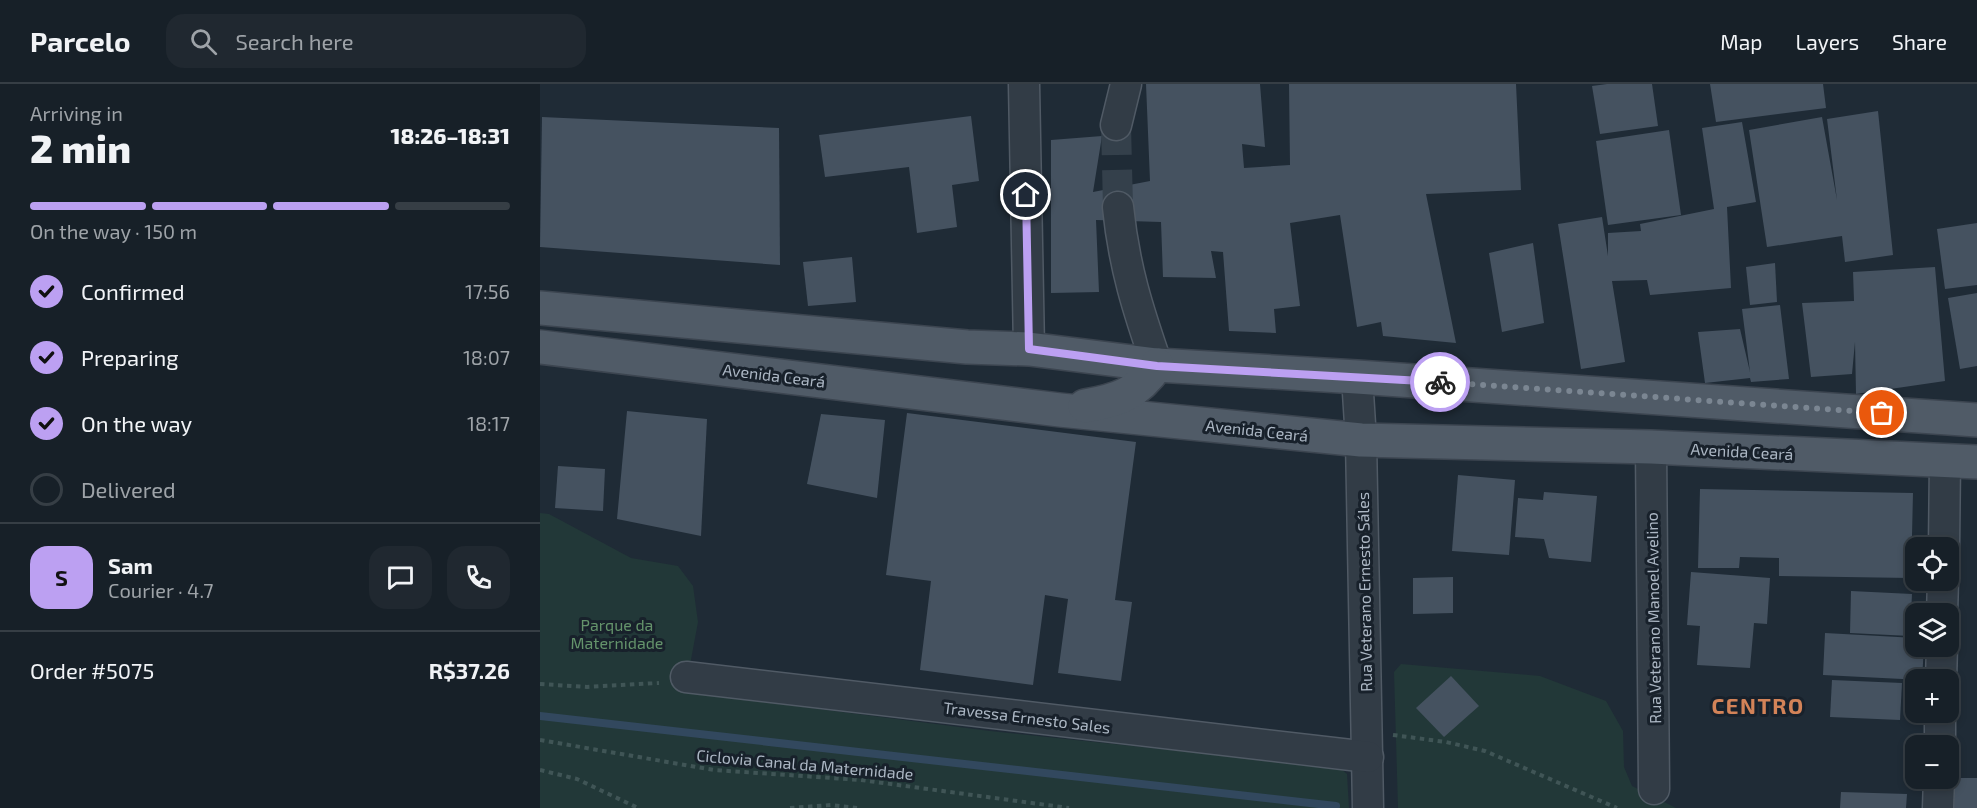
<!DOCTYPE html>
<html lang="en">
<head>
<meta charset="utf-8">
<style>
	body { margin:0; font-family:"Exo 2",sans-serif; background:#202830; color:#f1f3f6; height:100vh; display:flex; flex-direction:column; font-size:22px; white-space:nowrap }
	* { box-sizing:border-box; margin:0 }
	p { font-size:20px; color:#9ea3a8 }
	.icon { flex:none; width:33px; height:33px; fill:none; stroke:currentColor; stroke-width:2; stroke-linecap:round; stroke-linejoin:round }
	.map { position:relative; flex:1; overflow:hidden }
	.side { display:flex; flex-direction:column; background:#172028; width:540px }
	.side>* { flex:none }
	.controls { position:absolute; left:1365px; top:453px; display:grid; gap:12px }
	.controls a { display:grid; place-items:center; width:54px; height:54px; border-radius:12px; background:#172028; box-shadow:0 3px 9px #0003,0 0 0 2px #363e45; font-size:30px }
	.pin { position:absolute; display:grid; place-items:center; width:51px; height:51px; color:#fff; margin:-26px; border:3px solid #fff; border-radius:50%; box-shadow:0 2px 6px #0007 }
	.courier { position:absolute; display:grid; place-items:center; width:60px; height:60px; margin:-30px; border:4px solid #bca0f2; border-radius:50%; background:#fff; color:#222; box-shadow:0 2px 8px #0007 }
	.overview em { font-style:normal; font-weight:800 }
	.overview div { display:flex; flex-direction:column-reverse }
	.overview { display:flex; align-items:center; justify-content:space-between; height:102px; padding:0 30px }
	h1 { font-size:39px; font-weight:800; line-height:45px }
	.bar { display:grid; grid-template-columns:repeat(4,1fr); gap:9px 6px; align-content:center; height:72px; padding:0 30px }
	.bar i { height:8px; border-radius:4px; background:#363e45 }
	.bar .current { background:#bca0f2 }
	.bar p { grid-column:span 4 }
	.line { display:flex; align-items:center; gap:15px; padding:0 30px; border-top:2px solid #363e45 }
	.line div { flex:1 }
	.round { display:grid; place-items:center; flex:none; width:63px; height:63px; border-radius:18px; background:#202830 }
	ol { padding:0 30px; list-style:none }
	li { display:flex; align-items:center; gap:18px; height:66px }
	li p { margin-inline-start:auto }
	li .icon { padding:6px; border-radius:50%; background:#bca0f2; color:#111; stroke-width:4 }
	li:last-child { color:#9ea3a8 }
	li i { width:33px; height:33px; border:3px solid #363e45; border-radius:50% }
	header { display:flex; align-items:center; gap:36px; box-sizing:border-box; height:84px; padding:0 30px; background:#172028; border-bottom:2px solid #363e45 }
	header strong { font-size:28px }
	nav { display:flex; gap:33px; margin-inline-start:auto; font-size:21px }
	.search { width:420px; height:54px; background:#202830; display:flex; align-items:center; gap:15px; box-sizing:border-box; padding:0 21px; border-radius:18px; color:#9ea3a8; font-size:22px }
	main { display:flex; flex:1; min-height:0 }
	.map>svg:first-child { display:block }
</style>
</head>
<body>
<header>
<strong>Parcelo</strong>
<div class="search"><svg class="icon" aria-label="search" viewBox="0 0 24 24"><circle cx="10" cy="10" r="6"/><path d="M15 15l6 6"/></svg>Search here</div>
<nav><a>Map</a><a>Layers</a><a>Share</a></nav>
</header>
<main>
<section class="side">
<div class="overview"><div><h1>2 min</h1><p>Arriving in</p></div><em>18:26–18:31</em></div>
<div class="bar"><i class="current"></i><i class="current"></i><i class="current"></i><i></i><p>On the way · 150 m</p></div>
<ol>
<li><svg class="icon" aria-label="check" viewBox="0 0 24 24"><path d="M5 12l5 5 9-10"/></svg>Confirmed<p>17:56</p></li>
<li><svg class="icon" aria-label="check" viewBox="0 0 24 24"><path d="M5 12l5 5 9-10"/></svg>Preparing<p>18:07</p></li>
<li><svg class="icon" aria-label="check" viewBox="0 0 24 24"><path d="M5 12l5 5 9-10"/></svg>On the way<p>18:17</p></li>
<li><i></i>Delivered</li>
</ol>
<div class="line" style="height:108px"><b class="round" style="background:#bca0f2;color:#111">S</b><div><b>Sam</b><p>Courier · 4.7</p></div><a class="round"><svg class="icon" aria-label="chat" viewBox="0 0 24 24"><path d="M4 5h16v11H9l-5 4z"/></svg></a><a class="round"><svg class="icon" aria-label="phone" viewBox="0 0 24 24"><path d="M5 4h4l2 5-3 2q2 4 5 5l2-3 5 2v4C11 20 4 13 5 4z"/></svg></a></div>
<div class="line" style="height:78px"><div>Order #5075</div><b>R$37.26</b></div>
</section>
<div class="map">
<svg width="1437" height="724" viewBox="0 0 1437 724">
	<rect width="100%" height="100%" fill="#1f2b36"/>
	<g fill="#223838">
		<path d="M 0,429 L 9,430 L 91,474 L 138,482 L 153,502 L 158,538 L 145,608 L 450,647 L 800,684 L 807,690 L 809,724 L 0,724 Z"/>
		<path d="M 861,580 L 1000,592 L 1066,617 L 1083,647 L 1084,683 L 1092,702 L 1136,724 L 858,724 L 854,588 Z"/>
	</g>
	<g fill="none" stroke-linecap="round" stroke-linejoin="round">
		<path stroke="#32485e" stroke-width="8" d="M 0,632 L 796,722"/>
	</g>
	<g fill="#455260">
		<path d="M 606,0 L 720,0 L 725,63 L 702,60 L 704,84 L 750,81 L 749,0 L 976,0 L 981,106 L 886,110 L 916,259 L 843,252 L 841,238 L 817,243 L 800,131 L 750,139 L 760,222 L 734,225 L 736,249 L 689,247 L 683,168 L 671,167 L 676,194 L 623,193 L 621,138 L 556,136 L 559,208 L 511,209 L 511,56 L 562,52 L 553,108 L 610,97 Z"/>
		<path d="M 1067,0 L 1112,0 L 1118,42 L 1060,50 L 1052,2 Z"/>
		<path d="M 1170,0 L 1283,0 L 1286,24 L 1176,38 Z"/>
		<path d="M 1338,27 L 1353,171 L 1305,178 L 1302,152 L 1227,163 L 1209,46 L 1282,33 L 1297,116 L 1287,35 Z"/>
		<path d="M 431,32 L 439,97 L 412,101 L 417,143 L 377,149 L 369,83 L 285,93 L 279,51 Z"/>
		<path d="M 2,33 L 239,44 L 240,181 L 0,163 Z"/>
		<path d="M 1202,38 L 1216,118 L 1187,123 L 1191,204 L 1110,211 L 1107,196 L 1072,197 L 1085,278 L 1041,285 L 1018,140 L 1062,133 L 1068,172 L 1068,149 L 1101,147 L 1100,140 L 1174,125 L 1162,44 Z"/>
		<path d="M 1129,46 L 1141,131 L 1068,141 L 1056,57 Z"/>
		<path d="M 1437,139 L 1437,201 L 1405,205 L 1397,145 Z"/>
		<path d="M 993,159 L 1004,239 L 962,248 L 949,169 Z"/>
		<path d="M 312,173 L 316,218 L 268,222 L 263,178 Z"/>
		<path d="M 1235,179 L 1237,218 L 1210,221 L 1206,183 Z"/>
		<path d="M 1395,183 L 1405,297 L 1316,310 L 1315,258 L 1312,290 L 1271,293 L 1262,219 L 1314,217 L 1313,188 Z"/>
		<path d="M 1437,209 L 1437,282 L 1420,285 L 1408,214 Z"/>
		<path d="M 1240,221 L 1249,295 L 1211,298 L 1210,294 L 1165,299 L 1158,248 L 1200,245 L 1210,288 L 1202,225 Z"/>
		<path d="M 87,327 L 167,335 L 161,452 L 77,435 Z"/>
		<path d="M 367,329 L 596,358 L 575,516 L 592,518 L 581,597 L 518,589 L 528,515 L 505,511 L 493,601 L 380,586 L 391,497 L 346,491 Z"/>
		<path d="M 281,330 L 345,336 L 337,414 L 267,400 Z"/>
		<path d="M 18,382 L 65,385 L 63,427 L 15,424 Z"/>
		<path d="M 918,391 L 975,396 L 969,471 L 912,467 Z"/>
		<path d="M 1160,405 L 1373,409 L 1371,494 L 1239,492 L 1239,474 L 1200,473 L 1199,484 L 1158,484 Z"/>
		<path d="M 1004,408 L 1057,412 L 1051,478 L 1009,474 L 1004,455 L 975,453 L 978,414 L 1003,416 Z"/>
		<path d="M 1151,488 L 1230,494 L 1227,540 L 1214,539 L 1210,584 L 1157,581 L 1160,542 L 1147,541 Z"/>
		<path d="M 913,493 L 913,529 L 873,530 L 873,494 Z"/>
		<path d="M 1311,507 L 1372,510 L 1370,552 L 1310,549 Z"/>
		<path d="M 1285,549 L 1376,554 L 1376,562 L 1384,562 L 1382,596 L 1283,591 Z"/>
		<path d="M 911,592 L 939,622 L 904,653 L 876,624 Z"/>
		<path d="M 1292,596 L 1362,599 L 1360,636 L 1290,633 Z"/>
		<path d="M 1415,694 L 1437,694 L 1437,724 L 1414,724 Z"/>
		<path d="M 1301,708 L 1367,710 L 1366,724 L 1300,724 Z"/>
	</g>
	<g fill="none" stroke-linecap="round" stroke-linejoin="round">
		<path stroke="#34404b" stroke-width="30" stroke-dasharray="30 15" stroke-linecap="butt" d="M 576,41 L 578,123"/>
		<defs>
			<g id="minor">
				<path d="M 484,0 L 489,265"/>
				<path d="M 576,41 L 586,0"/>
				<path d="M 578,123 C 584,183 598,226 617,281"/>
				<path d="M 817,293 L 821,356 L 828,724"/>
				<path d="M 1111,363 L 1114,705"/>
				<path d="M 1404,464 L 1405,376"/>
				<path d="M 1402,530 L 1403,496"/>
				<path d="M 146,593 L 828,673"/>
				<path d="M 1401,596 L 1402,562"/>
				<path d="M 1400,662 L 1400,628"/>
				<path d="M 1398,724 L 1399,694"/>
			</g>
			<g id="major">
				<path d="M 0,224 L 427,263 L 489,265 L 617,281 L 817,293 L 1437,336"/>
				<path d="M 0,263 L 520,326 L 821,356 L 1111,363 L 1437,378"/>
				<path d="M 545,322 C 579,316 597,310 617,281"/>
			</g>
		</defs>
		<use href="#minor" stroke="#505a65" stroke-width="33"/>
		<use href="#major" stroke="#3c4550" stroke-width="36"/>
		<g stroke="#405556" stroke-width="4" stroke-dasharray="4.5 4.5" stroke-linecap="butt">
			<path d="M 0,600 L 47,603 L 119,599"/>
			<path d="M 853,651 L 906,658 L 945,667 L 1077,724"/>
			<path d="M 0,656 L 174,686 L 321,696 L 529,724"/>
			<path d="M 0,686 L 37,695 L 98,724"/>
			<path d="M 250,724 L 291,721 L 317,724"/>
		</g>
		<use href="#minor" stroke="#323c46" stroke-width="30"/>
		<use href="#major" stroke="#505b67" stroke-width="33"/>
	</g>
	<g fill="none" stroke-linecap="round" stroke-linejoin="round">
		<path stroke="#7b8692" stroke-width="6" stroke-dasharray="0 10.8" d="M 900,298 L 1342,329"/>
		<path stroke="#bca0f2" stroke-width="8" d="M 486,111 L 489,265 L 617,282 L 900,298"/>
	</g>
	<g text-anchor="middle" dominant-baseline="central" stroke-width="6" stroke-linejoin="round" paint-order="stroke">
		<g font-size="16" fill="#acb7c4" stroke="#18212b">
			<text transform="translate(234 291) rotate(7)">Avenida Ceará</text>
			<text transform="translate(717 346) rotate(6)">Avenida Ceará</text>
			<text transform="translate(1202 367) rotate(3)">Avenida Ceará</text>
			<text transform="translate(824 508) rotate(-91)">Rua Veterano Ernesto Sáles</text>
			<text transform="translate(1113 534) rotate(-91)">Rua Veterano Manoel Avelino</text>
			<text transform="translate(487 633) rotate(7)">Travessa Ernesto Sales</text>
			<text transform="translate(265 680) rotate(5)">Ciclovia Canal da Maternidade</text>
		</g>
		<g font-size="16" fill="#64936b" stroke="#18212b">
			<text x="77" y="540">Parque da<tspan x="77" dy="18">Maternidade</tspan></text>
		</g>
		<g font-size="22" font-weight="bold" letter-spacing="1.5" fill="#d38358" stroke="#18212b">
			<text x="1218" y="621">CENTRO</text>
		</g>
	</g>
</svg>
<div class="controls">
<a><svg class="icon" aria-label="locate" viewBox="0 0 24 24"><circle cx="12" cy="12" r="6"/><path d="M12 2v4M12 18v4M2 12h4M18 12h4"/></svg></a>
<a><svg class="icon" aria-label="layers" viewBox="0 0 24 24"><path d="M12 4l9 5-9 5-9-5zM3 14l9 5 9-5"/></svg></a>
<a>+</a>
<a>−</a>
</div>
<div class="pin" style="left:1342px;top:329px;background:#ea580c"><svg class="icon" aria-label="bag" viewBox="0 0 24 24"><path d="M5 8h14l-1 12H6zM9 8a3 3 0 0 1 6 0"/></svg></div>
<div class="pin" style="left:486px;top:111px;background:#1f2937"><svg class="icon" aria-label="home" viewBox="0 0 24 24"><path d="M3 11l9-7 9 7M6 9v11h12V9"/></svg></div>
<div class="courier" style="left:900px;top:298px"><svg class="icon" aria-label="bike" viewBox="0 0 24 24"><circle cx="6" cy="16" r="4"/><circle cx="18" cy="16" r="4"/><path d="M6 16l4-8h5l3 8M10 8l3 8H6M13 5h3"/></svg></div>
</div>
</main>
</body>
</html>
